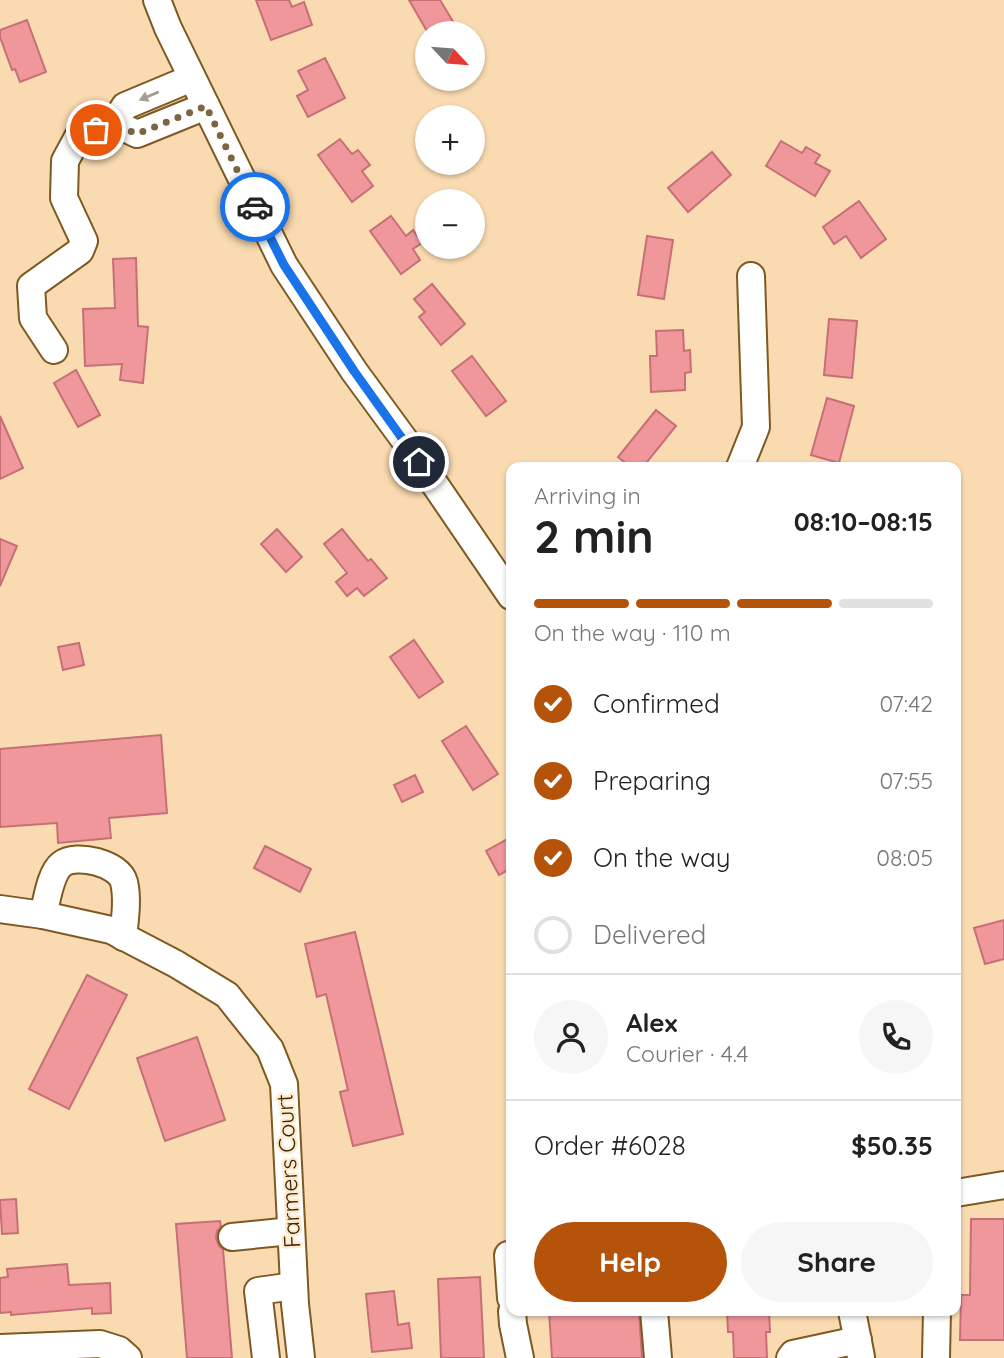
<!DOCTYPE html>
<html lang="en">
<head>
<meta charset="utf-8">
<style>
	body { margin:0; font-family:Quicksand,sans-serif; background:#f6f6f6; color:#222; height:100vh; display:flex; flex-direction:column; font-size:26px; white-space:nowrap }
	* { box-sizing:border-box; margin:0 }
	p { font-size:23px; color:#767676 }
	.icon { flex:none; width:38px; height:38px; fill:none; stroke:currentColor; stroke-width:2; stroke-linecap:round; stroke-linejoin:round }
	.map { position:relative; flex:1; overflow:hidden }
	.details { position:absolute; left:506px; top:462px; width:455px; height:854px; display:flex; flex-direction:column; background:#fff; border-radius:14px; box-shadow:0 2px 5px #0004 }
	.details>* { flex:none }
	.needle { width:46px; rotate:116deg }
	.tools { position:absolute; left:415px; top:21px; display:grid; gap:14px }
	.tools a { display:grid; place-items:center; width:70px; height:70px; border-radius:50%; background:#fff; box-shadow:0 2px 5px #0004; font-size:35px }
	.pin { position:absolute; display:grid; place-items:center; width:60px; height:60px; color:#fff; margin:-30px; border:4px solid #fff; border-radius:50%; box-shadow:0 2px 7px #0007 }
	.courier { position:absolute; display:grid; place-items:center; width:70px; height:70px; margin:-35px; border:5px solid #1a73e8; border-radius:50%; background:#fff; color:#222; box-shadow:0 2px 9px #0007 }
	.summary em { font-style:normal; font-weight:700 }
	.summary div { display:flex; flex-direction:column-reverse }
	.summary { display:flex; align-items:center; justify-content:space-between; height:119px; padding:0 28px }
	h1 { font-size:46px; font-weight:700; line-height:52px }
	.bar { display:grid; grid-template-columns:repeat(4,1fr); gap:10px 7px; align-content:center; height:84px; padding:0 28px }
	.bar i { height:9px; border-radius:5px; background:#e0e0e0 }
	.bar .selected { background:#b45309 }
	.bar p { grid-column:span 4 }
	.line { display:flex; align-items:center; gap:18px; padding:0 28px; border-top:2px solid #e0e0e0 }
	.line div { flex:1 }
	.round { display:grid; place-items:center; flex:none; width:74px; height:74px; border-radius:37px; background:#f6f6f6 }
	ol { padding:0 28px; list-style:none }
	li { display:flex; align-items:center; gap:21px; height:77px }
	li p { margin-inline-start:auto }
	li .icon { padding:7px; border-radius:50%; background:#b45309; color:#fff; stroke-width:4 }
	li:last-child { color:#767676 }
	li i { width:38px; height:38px; border:4px solid #e0e0e0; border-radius:50% }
	.cta { display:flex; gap:14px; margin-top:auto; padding:14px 28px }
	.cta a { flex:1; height:80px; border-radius:42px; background:#b45309; color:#fff; font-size:28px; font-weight:700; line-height:80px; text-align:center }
	.cta a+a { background:#f6f6f6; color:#222 }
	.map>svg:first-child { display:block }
</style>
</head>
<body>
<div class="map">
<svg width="1004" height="1358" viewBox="0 0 1004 1358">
	<rect width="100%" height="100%" fill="#fadbb1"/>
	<g fill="#f0979c" stroke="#c57077" stroke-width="2">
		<path d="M 256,0 L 289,0 L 292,7 L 304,2 L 312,25 L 271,40 Z"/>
		<path d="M 409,0 L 440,0 L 460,33 L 428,33 Z"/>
		<path d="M 27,20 L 46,72 L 20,82 L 15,69 L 12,70 L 0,37 L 0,30 Z"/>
		<path d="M 325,58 L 345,98 L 308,117 L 297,96 L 308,90 L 298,71 Z"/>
		<path d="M 340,139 L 352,154 L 358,150 L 370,165 L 362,171 L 373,186 L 352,202 L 318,155 Z"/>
		<path d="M 781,141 L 802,153 L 806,147 L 820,155 L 815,163 L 830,171 L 815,196 L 766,166 Z"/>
		<path d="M 712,152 L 731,175 L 688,212 L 668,188 Z"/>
		<path d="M 859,201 L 886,239 L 861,258 L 846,236 L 834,244 L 823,227 Z"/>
		<path d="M 391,216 L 406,236 L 413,230 L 422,243 L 413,249 L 420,260 L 401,274 L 370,231 Z"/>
		<path d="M 647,236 L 673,240 L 664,299 L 638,295 Z"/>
		<path d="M 136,258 L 138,326 L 148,327 L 143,383 L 120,380 L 122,364 L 85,366 L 83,309 L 115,308 L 113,259 Z"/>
		<path d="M 432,284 L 465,324 L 441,345 L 419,317 L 425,312 L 414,299 Z"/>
		<path d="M 829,319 L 857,321 L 852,378 L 824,375 Z"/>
		<path d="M 683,330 L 684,351 L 690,350 L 691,372 L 685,373 L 685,390 L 651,392 L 650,356 L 657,356 L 656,331 Z"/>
		<path d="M 472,356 L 506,401 L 486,416 L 452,371 Z"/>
		<path d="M 76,370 L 100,415 L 78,427 L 54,383 Z"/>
		<path d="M 827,398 L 854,406 L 839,463 L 811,455 Z"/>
		<path d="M 656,410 L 676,426 L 643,467 L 631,467 L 618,457 Z"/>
		<path d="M 0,416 L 23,468 L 0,479 Z"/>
		<path d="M 277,529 L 302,557 L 286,572 L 261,544 Z"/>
		<path d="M 342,529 L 368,561 L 371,559 L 387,578 L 364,596 L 357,588 L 347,596 L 336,582 L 347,573 L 324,544 Z"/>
		<path d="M 0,539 L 17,546 L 0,586 Z"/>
		<path d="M 414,640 L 443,682 L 419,698 L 390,657 Z"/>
		<path d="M 79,643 L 84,665 L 63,670 L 58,647 Z"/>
		<path d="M 466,726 L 498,774 L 473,790 L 442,741 Z"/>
		<path d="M 161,735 L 167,813 L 109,818 L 111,838 L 58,843 L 57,823 L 0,827 L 0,749 Z"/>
		<path d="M 415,775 L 423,792 L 402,802 L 394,785 Z"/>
		<path d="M 511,837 L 511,868 L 499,875 L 486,851 Z"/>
		<path d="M 265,846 L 311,869 L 300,892 L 254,868 Z"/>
		<path d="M 1004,920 L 1004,959 L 985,964 L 974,928 Z"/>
		<path d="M 355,932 L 403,1134 L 353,1146 L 340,1092 L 348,1090 L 326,994 L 317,997 L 305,944 Z"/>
		<path d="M 87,975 L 127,995 L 69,1109 L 29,1089 Z"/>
		<path d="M 197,1037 L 225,1120 L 165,1141 L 137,1058 Z"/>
		<path d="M 16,1199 L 18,1233 L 2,1234 L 0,1200 Z"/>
		<path d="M 971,1219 L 1004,1219 L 1004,1340 L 960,1340 L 961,1295 L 970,1295 Z"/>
		<path d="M 220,1221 L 221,1227 L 217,1231 L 216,1238 L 219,1246 L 223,1249 L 232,1358 L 187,1358 L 176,1224 Z"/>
		<path d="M 67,1264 L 69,1285 L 110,1283 L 111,1313 L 92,1314 L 92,1308 L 11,1315 L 11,1312 L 0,1313 L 0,1278 L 8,1277 L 7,1269 Z"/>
		<path d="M 480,1277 L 484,1358 L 441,1358 L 438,1279 Z"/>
		<path d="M 394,1291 L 398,1325 L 409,1323 L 412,1348 L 372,1352 L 366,1294 Z"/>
		<path d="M 549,1311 L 639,1311 L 642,1358 L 552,1358 Z"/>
		<path d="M 727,1311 L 769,1311 L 770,1332 L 766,1332 L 767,1358 L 734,1358 L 733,1332 L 728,1332 Z"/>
	</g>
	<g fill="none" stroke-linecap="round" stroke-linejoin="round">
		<defs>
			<g id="minor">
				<path d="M 157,0 L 168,28 L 284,265 L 354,371 L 406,442 L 511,596"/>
				<path d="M 114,123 L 137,134 L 206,106"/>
				<path d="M 54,350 L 33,318 L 31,286 L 80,251 L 84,241 L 64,198 L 65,161 L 78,137 L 114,123 L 125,106 L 192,78"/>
				<path d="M 740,467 L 756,427 L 751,276"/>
				<path d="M 0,909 L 43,915 L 111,930 L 176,964 L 227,995 L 270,1049 L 284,1084 L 295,1304 L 301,1358"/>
				<path d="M 43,915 C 47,901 50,873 62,864 C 76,853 119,863 124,882 C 128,899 125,919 123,937"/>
				<path d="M 956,1193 L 1004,1185"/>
				<path d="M 232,1237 L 291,1231"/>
				<path d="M 508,1255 L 511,1298"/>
				<path d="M 512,1311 L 513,1324 L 520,1358"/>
				<path d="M 654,1311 L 658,1358"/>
				<path d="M 852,1311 L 861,1357"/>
				<path d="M 0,1348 L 100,1344 L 119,1350 L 128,1358"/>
				<path d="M 266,1358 L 258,1291 L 294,1286"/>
				<path d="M 790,1358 L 793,1354 L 858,1340"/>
				<path d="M 936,1358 L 937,1311"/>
			</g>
		</defs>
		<use href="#minor" stroke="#7d5a21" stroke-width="30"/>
		<use href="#minor" stroke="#fff" stroke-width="26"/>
	</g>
	<defs><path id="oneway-solid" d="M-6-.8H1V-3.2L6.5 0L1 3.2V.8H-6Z" transform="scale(1.75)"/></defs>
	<use fill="#a69d8f" href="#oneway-solid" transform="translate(149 96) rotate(157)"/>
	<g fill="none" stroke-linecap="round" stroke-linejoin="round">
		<path stroke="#7d6542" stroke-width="7" stroke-dasharray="0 12.6" d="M 96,130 L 114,124 L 137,134 L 206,106 L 255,207"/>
		<path stroke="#1a73e8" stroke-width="9" d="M 255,207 L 284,265 L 354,371 L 419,462"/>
	</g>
	<g text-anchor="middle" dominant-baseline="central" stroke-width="5" stroke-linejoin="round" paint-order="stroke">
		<g font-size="23" fill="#392606" stroke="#ffeace">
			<text transform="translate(288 1171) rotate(-93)">Farmers Court</text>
		</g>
	</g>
</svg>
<div class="tools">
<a><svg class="needle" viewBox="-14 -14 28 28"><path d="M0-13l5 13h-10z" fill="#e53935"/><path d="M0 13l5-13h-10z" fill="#767676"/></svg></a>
<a>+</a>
<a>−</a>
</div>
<div class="pin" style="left:96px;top:130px;background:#ea580c"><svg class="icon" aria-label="bag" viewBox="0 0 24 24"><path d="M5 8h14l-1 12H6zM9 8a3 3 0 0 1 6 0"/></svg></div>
<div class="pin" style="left:419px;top:462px;background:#1f2937"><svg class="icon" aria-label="home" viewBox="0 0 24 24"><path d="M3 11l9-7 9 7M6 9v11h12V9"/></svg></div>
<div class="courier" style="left:255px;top:207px"><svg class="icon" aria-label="car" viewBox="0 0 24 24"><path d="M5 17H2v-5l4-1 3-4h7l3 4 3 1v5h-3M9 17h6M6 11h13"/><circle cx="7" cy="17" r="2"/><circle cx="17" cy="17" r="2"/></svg></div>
<section class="details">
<div class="summary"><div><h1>2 min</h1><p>Arriving in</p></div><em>08:10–08:15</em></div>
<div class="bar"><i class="selected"></i><i class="selected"></i><i class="selected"></i><i></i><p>On the way · 110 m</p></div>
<ol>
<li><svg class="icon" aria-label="check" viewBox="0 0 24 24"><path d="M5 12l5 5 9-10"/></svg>Confirmed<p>07:42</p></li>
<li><svg class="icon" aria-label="check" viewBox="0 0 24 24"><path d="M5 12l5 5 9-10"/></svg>Preparing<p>07:55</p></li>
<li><svg class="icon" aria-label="check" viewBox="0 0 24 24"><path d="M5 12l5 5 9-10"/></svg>On the way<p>08:05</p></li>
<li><i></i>Delivered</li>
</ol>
<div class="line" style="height:126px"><a class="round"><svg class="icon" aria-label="person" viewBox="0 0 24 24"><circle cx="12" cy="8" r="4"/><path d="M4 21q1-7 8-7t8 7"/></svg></a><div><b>Alex</b><p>Courier · 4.4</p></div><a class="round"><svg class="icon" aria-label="phone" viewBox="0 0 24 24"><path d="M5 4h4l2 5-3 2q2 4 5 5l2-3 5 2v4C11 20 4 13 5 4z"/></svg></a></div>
<div class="line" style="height:91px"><div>Order #6028</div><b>$50.35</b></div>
<div class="cta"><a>Help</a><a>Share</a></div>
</section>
</div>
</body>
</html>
